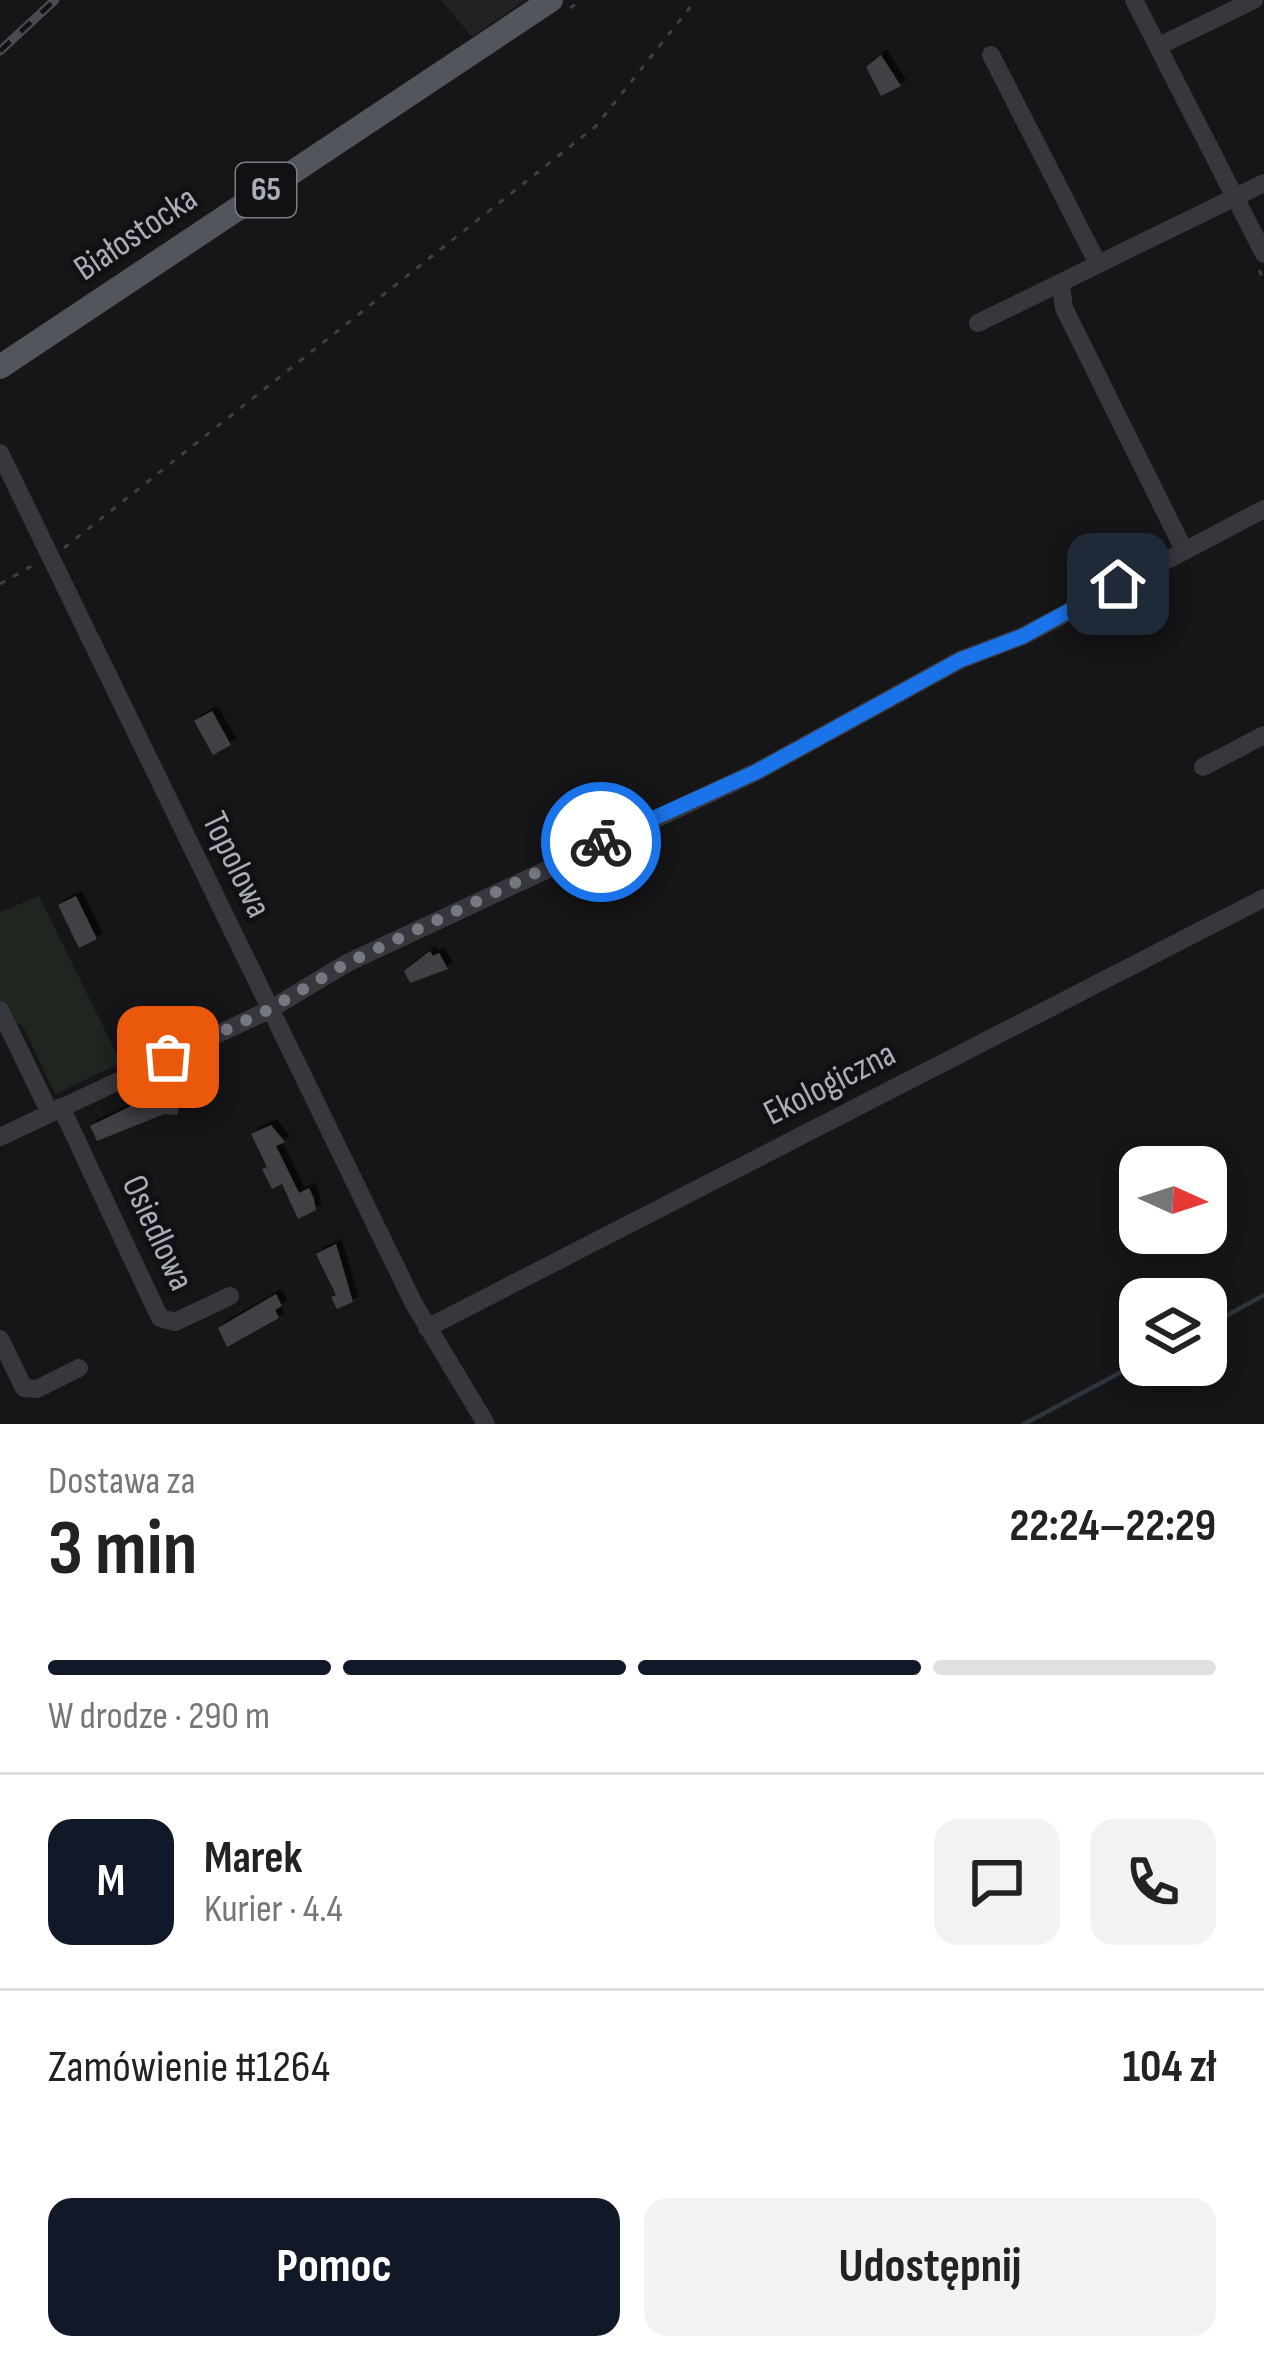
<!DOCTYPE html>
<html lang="pl">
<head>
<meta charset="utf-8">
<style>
	body { margin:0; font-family:"Sofia Sans Condensed",sans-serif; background:#f2f2f2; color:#222; height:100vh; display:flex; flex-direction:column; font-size:45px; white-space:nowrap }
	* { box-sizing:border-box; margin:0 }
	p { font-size:39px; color:#767676 }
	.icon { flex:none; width:66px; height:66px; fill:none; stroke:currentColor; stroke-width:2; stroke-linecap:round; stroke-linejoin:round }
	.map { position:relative; height:1424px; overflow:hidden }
	.panel { display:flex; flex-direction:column; background:#fff; flex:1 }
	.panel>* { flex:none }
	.needle { width:78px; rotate:93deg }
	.tools { position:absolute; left:1119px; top:1146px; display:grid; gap:24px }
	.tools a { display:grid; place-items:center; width:108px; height:108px; border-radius:24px; background:#fff; box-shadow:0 6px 18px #0003; font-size:60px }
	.pin { position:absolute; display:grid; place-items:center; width:102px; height:102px; color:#fff; margin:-51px; border-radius:24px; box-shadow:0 6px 18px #0006 }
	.courier { position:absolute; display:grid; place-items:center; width:120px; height:120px; margin:-60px; border:9px solid #1a73e8; border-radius:50%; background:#fff; color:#222; box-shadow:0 3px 15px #0007 }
	.summary em { font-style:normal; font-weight:700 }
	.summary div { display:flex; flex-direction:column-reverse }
	.summary { display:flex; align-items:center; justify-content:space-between; height:204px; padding:0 48px }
	h1 { font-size:78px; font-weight:700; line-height:90px }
	.bar { display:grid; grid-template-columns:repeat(4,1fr); gap:18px 12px; align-content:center; height:144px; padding:0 48px }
	.bar i { height:15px; border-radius:9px; background:#e0e0e0 }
	.bar .on { background:#111827 }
	.bar p { grid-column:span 4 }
	.line { display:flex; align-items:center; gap:30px; padding:0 48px; border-top:3px solid #e0e0e0 }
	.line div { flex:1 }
	.round { display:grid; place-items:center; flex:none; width:126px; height:126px; border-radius:24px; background:#f2f2f2 }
	.action { display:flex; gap:24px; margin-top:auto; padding:24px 48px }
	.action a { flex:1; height:138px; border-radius:24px; background:#111827; color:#fff; font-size:48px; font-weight:700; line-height:138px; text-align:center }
	.action a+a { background:#f2f2f2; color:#222 }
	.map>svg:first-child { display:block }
</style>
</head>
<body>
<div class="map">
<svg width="1264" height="1424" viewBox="0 0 1264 1424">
	<defs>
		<filter id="shadow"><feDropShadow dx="5.5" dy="-5.5" stdDeviation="0" flood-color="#0009"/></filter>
	</defs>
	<rect width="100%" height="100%" fill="#161618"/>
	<path fill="#222225" d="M 441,0 L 525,0 L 472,37 Z"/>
	<path fill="#1e261f" d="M 39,896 L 121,1063 L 55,1094 L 23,1026 L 0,1014 L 0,912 Z"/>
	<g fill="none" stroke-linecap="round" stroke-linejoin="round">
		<g stroke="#2c353c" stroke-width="4.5">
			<path d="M 1206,1327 L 1264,1295"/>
			<path d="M 1024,1424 L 1140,1362"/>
		</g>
	</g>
	<g fill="#404145" filter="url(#shadow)">
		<path d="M 881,55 L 901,86 L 881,96 L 866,67 Z"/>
		<path d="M 212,711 L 231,745 L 213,755 L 194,721 Z"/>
		<path d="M 76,896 L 97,939 L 79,948 L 58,905 Z"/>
		<path d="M 430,951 L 433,956 L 439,953 L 448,969 L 410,983 L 404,971 Z"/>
		<path d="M 166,1089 L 179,1109 L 177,1115 L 164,1114 L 97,1141 L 90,1126 Z"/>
		<path d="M 271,1125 L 285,1142 L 276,1146 L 299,1193 L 309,1188 L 314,1199 L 316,1210 L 298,1219 L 282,1184 L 272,1189 L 262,1169 L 267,1167 L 251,1134 Z"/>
		<path d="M 336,1244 L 353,1302 L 337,1309 L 331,1297 L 336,1295 L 316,1254 Z"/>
		<path d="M 276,1294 L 282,1306 L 275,1310 L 279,1318 L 227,1347 L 218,1328 Z"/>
	</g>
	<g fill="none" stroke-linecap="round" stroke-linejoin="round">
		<g stroke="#3d3f44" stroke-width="3" stroke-dasharray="6 9" stroke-linecap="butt">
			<path d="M 570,8 L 582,0"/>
			<path d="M 1259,270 L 1264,281"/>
			<path d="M 64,548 L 596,126 L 696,0"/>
			<path d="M 0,584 L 35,564"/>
		</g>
		<g stroke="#37383d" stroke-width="18">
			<path d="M 1134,0 L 1264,254"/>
			<path d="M 1159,46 L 1254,0"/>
			<path d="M 991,55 L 1098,264"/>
			<path d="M 1061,284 L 1064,308 L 1184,550"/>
			<path d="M 978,323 L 1264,183"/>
			<path d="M 0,453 L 414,1304 L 486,1424"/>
			<path d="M 1203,767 L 1264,735"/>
			<path d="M 0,1010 L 50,1113"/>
			<path d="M 61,1107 L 160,1318 L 175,1322 L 230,1296"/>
			<path d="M 0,1137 L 269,1010 L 347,963 L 756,772 L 960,660 L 1023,636 L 1264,509"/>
			<path d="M 427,1328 L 1264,898"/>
			<path d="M 0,1339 L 24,1388 L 37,1389 L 79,1368"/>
		</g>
		<path stroke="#53555c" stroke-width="24" d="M 0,367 L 551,0"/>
		<defs>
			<path id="rail" d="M 0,51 L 55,0"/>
		</defs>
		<use href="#rail" stroke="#4a4c52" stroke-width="9"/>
		<use href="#rail" stroke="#111113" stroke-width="4.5" stroke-dasharray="14" stroke-linecap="butt"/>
	</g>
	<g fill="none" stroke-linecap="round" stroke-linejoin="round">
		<path stroke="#757880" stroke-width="12" stroke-dasharray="0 21.6" d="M 168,1057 L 268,1010 L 347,963 L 601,842"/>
		<path stroke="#1a73e8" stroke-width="15" d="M 601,842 L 756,772 L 960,660 L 1023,636 L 1118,584"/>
	</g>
	<g text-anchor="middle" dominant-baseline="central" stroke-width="10" stroke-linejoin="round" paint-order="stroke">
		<rect fill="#111113" stroke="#7b7e86" stroke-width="3" x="236" y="163" width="60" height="54" rx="9"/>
		<g font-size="33" font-weight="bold" fill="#a8adb8">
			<text x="266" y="190">65</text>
		</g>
		<g font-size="36" fill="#a8adb8" stroke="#111113">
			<text transform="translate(136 234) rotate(-34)">Białostocka</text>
			<text transform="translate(236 865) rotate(64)">Topolowa</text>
			<text transform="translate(830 1084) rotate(-27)">Ekologiczna</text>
			<text transform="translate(157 1233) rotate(65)">Osiedlowa</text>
		</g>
	</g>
</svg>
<div class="tools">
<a><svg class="needle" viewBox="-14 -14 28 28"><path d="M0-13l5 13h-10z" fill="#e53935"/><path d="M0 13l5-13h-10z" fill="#767676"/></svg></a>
<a><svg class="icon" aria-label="layers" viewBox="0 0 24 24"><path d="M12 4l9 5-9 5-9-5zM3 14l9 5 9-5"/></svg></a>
</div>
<div class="pin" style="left:168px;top:1057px;background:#ea580c"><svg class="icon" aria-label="bag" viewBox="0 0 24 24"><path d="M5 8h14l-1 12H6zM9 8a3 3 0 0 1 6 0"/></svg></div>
<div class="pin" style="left:1118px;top:584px;background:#1f2937"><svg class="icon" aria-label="home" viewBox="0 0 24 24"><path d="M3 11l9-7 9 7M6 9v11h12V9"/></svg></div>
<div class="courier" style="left:601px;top:842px"><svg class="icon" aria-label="bike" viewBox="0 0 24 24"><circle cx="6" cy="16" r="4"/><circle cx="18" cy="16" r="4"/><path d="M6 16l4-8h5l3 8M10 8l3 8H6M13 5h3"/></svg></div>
</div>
<section class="panel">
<div class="summary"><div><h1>3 min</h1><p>Dostawa za</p></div><em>22:24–22:29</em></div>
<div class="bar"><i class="on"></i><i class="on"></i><i class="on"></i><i></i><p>W drodze · 290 m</p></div>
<div class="line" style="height:216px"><b class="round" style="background:#111827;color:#fff">M</b><div><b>Marek</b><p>Kurier · 4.4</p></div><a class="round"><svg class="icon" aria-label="chat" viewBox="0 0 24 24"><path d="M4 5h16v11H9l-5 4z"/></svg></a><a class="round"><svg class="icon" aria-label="phone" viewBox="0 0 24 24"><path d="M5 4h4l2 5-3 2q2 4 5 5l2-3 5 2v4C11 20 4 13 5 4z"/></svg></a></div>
<div class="line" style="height:156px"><div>Zamówienie #1264</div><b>104 zł</b></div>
<div class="action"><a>Pomoc</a><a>Udostępnij</a></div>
</section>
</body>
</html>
